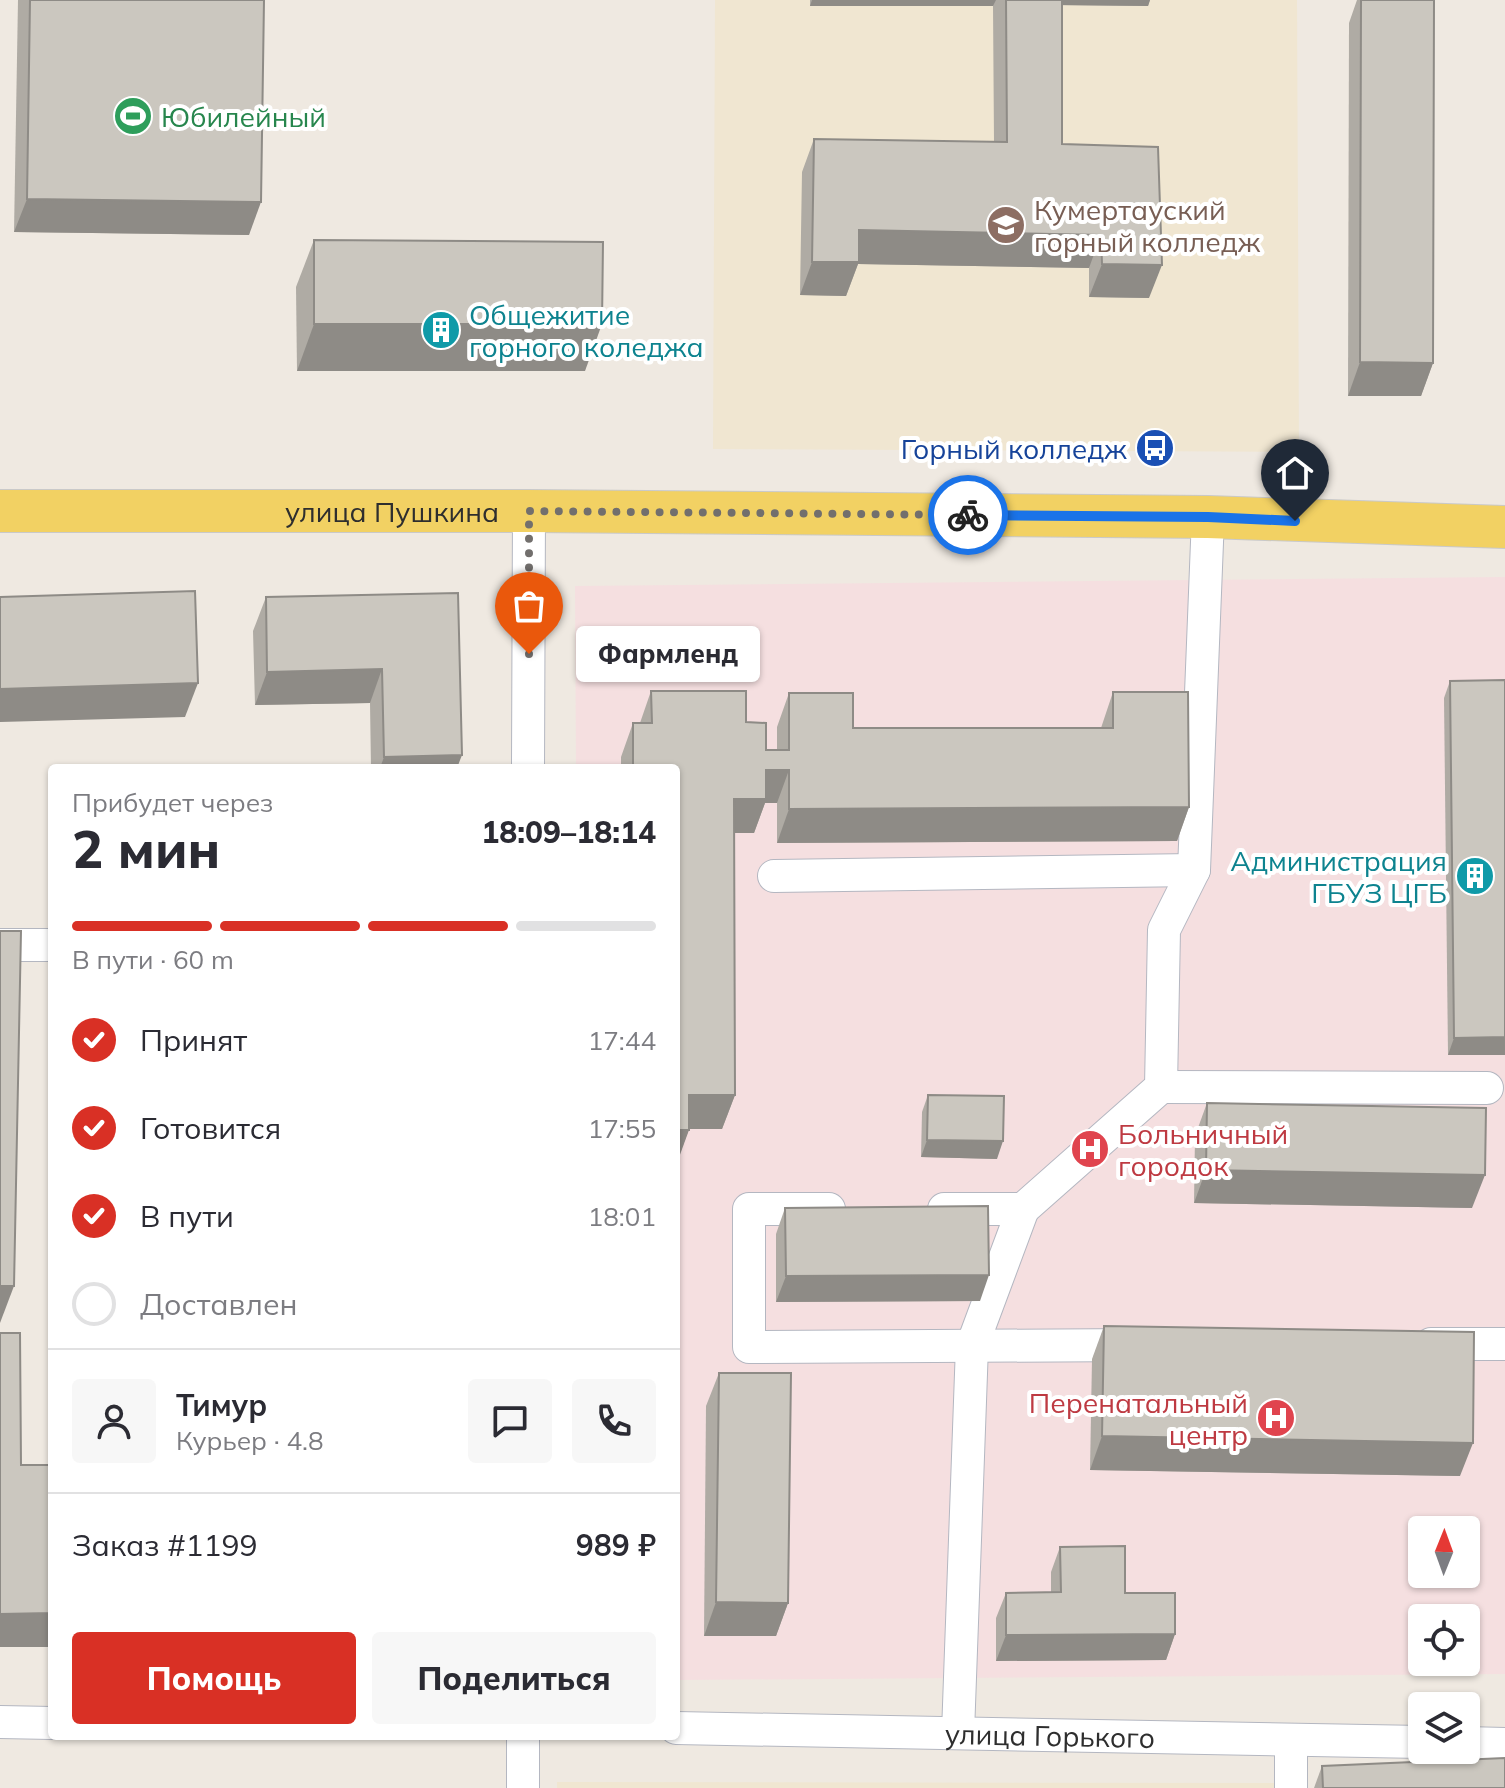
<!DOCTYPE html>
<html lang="ru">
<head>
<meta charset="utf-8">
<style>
	body { margin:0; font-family:Mulish,sans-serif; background:#f7f7f7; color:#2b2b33; height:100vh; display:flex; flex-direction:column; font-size:30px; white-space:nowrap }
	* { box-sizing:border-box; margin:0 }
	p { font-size:26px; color:#7c7c81 }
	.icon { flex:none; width:44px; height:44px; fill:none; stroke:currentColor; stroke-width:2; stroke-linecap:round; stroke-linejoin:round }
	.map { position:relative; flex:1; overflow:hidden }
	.drawer { position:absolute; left:48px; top:764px; width:632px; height:976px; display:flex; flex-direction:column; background:#fff; border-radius:8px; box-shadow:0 2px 6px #0004 }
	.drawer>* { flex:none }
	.needle { width:52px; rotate:1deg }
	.buttons { position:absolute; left:1408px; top:1516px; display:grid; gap:16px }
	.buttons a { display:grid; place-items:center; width:72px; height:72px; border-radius:8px; background:#fff; box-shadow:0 2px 6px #0004; font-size:40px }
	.pin { position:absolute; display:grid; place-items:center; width:68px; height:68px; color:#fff; margin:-82px -34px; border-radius:50% 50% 50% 0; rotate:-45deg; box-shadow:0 0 8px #0007 }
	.pin .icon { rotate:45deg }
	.courier { position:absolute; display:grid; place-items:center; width:80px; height:80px; margin:-40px; border:6px solid #1a73e8; border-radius:50%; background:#fff; color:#222; box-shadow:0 2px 10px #0007 }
	.bubble { position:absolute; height:56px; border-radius:8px; background:#fff; box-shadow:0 2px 6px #0004; font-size:26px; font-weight:800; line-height:56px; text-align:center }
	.headline em { font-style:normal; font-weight:800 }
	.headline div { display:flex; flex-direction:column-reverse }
	.headline { display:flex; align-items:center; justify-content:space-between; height:136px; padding:0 24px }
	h1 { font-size:52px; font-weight:800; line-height:60px }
	.bar { display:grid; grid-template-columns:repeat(4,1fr); gap:12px 8px; align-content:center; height:96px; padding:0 24px }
	.bar i { height:10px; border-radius:6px; background:#e1e1e2 }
	.bar .current { background:#d93025 }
	.bar p { grid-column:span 4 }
	.line { display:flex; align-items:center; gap:20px; padding:0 24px; border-top:2px solid #e1e1e2 }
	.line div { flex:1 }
	.round { display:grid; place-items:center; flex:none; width:84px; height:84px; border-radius:8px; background:#f7f7f7 }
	ol { padding:0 24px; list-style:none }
	li { display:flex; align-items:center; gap:24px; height:88px }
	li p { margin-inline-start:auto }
	li .icon { padding:8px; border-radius:50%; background:#d93025; color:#fff; stroke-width:4 }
	li:last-child { color:#7c7c81 }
	li i { width:44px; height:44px; border:4px solid #e1e1e2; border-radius:50% }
	.button { display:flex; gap:16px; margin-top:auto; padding:16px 24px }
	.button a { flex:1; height:92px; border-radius:8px; background:#d93025; color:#fff; font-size:32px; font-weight:800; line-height:92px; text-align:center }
	.button a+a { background:#f7f7f7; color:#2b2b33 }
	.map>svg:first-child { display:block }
</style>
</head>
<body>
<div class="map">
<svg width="1505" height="1788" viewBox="0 0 1505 1788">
	<rect width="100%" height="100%" fill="#efe9e1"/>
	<g fill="#f0e6d1">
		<path d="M 715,0 L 1297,0 L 1299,452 L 713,449 Z"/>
		<path d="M 557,1782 L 1279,1783 L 1279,1788 L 557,1788 Z"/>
	</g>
	<path fill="#f5dfe0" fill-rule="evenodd" d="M 1505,577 L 1505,1674 L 676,1680 L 676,768 L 576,768 L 575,586 ZM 1422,1530 L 1466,1530 L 1466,1574 L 1422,1574 ZM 1422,1618 L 1466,1618 L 1466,1662 L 1422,1662 Z"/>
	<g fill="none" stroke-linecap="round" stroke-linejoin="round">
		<defs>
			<g id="minor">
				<path d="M 528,768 L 529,511"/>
				<path d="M 774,876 L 1194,870"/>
				<path d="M 0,945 L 52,945"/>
				<path d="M 1161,1087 L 1487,1088"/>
				<path d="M 829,1209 L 749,1209 L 749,1347 L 1140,1345"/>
				<path d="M 944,1209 L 1023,1209 L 972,1346 L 958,1733"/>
				<path d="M 1023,1209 L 1161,1087 L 1164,930 L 1194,870 L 1208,517"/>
				<path d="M 1431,1344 L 1505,1344"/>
				<path d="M 0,1722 L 52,1723"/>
				<path id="s1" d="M 676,1728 L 1422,1742"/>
				<path d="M 523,1736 L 523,1788"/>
				<path d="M 1466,1743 L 1505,1744"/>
				<path d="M 1291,1788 L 1291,1740"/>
			</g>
			<g id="major">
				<path id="s2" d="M 0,511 L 529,511 L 1208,517 L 1505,527"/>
			</g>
		</defs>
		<use href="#minor" stroke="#b4b7c1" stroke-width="34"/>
		<use href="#major" stroke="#c9c9c9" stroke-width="44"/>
		<use href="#minor" stroke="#fff" stroke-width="32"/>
		<use href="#major" stroke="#f2d163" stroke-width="42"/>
	</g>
	<g fill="#afaba4">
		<path d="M 18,0 L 264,0 L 249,235 L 14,232 Z"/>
		<path d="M 810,0 L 1150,0 L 1148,6 L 1062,5 L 1062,144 L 1149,298 L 1089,297 L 1089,268 L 858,264 L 846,296 L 800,295 L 802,172 L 814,139 L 994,142 L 993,6 L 810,6 Z"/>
		<path d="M 1357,0 L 1434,0 L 1433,363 L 1421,396 L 1348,396 L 1349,23 Z"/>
		<path d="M 314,240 L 585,371 L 297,371 L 296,287 Z"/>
		<path d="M 458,593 L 457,768 L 371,768 L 370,703 L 255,705 L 253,631 L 266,597 Z"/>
		<path d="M 1450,681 L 1505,1055 L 1448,1055 L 1444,698 Z"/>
		<path d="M 651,691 L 746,722 L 766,750 L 777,750 L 777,727 L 789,693 L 853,728 L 1101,728 L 1113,692 L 1189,807 L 1177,841 L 777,843 L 777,803 L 765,803 L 754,833 L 734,833 L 735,1095 L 722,1129 L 689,1129 L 676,1163 L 676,768 L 621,768 L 621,757 L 633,723 L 640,723 Z"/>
		<path d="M 928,1095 L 997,1159 L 921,1157 L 922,1112 Z"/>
		<path d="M 1207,1103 L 1472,1208 L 1194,1203 L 1195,1136 Z"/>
		<path d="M 785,1208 L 980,1301 L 776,1302 L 776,1234 Z"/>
		<path d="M 1104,1326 L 1460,1476 L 1090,1470 L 1092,1359 Z"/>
		<path d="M 719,1373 L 788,1603 L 776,1636 L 704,1636 L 706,1406 Z"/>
		<path d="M 1060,1547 L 1125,1593 L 1175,1634 L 1166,1660 L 996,1661 L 996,1618 L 1006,1593 L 1051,1592 L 1051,1572 Z"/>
		<path d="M 1322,1766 L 1505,1788 L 1314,1788 Z"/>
	</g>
	<g fill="#8e8b86">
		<path d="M 812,0 L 996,0 L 993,6 L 810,6 Z"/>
		<path d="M 1052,0 L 1150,0 L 1148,6 L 1050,5 Z"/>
		<path d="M 27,199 L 261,202 L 249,235 L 14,232 Z"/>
		<path d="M 859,230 L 1101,235 L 1089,268 L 858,264 L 846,296 L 800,295 L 812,262 Z"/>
		<path d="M 1102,264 L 1162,265 L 1149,298 L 1089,297 Z"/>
		<path d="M 314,324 L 602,324 L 585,371 L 297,371 Z"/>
		<path d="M 1360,362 L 1433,363 L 1421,396 L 1348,396 Z"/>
		<path d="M 382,669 L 370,703 L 255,705 L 267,672 Z"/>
		<path d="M 198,683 L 185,717 L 0,722 L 0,689 Z"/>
		<path d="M 462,755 L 457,768 L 380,768 L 384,757 Z"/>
		<path d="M 766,770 L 789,770 L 777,803 L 765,803 L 754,833 L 721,833 L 734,799 Z"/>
		<path d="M 1189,807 L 1177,841 L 777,843 L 789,809 Z"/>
		<path d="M 1505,1037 L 1505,1055 L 1448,1055 L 1454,1038 Z"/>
		<path d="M 689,1095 L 735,1095 L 722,1129 L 677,1129 Z"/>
		<path d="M 676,1130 L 689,1130 L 677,1163 L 676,1163 Z"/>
		<path d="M 927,1140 L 1003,1141 L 997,1159 L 921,1157 Z"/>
		<path d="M 1206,1170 L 1485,1175 L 1472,1208 L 1194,1203 Z"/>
		<path d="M 989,1275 L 980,1301 L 776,1302 L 786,1276 Z"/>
		<path d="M 0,1286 L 14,1286 L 0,1323 Z"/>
		<path d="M 1102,1436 L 1473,1443 L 1460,1476 L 1090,1470 Z"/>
		<path d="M 716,1602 L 788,1603 L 776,1636 L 704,1636 Z"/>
		<path d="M 52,1613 L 52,1647 L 0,1647 L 0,1614 Z"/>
		<path d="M 1175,1634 L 1166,1660 L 996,1661 L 1006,1635 Z"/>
	</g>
	<g fill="#cbc7bf" stroke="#8e8b86" stroke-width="2">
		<path d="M 30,0 L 264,0 L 261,202 L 27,199 Z"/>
		<path d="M 1006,0 L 1062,0 L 1062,144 L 1158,147 L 1162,265 L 1102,264 L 1101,235 L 859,230 L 859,262 L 812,262 L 814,139 L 1007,142 Z"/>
		<path d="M 1361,0 L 1434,0 L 1433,363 L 1360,362 Z"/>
		<path d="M 314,240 L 603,242 L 602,324 L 314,324 Z"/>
		<path d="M 195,591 L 198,683 L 0,689 L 0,597 Z"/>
		<path d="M 458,593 L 462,755 L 384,757 L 382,669 L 267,672 L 266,597 Z"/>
		<path d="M 1505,680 L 1505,1037 L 1454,1038 L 1450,681 Z"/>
		<path d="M 651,691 L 746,691 L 746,722 L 766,723 L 766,750 L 789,750 L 789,693 L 853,693 L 853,728 L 1113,728 L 1113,692 L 1188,692 L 1189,807 L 789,809 L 789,770 L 766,770 L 766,799 L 734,799 L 735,1095 L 689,1095 L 689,1130 L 676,1130 L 676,768 L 633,768 L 633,723 L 652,723 Z"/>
		<path d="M 0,931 L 21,931 L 14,1286 L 0,1286 Z"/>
		<path d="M 928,1095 L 1004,1096 L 1003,1141 L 927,1140 Z"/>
		<path d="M 1207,1103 L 1486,1108 L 1485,1175 L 1206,1170 Z"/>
		<path d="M 988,1206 L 989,1275 L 786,1276 L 785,1208 Z"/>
		<path d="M 1104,1326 L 1474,1332 L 1473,1443 L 1102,1436 Z"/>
		<path d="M 0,1333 L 20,1333 L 21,1465 L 52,1465 L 52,1613 L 0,1614 Z"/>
		<path d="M 719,1373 L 791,1373 L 788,1603 L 716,1602 Z"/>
		<path d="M 1125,1546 L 1125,1593 L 1175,1593 L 1175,1634 L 1006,1635 L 1006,1593 L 1061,1592 L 1060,1547 Z"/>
		<path d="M 1505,1758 L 1505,1788 L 1323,1788 L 1322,1766 Z"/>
	</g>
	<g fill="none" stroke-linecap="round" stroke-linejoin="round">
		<path stroke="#726f6d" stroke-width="8" stroke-dasharray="0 14.4" d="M 529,654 L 529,511 L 968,515"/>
		<path stroke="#1a73e8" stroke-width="10" d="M 968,515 L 1208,517 L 1295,521"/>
	</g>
	<defs>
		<symbol id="stadium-disc" viewBox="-11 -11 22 22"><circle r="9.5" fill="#2e9e5b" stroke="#fff"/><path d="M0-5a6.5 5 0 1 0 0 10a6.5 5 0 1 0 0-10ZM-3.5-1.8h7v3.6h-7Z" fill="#fff"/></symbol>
		<symbol id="university-disc" viewBox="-11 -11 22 22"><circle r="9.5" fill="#8d6e63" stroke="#fff"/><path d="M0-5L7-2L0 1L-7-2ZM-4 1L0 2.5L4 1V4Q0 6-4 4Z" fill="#fff"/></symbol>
		<symbol id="building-disc" viewBox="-11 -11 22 22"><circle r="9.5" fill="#0f9aa8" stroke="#fff"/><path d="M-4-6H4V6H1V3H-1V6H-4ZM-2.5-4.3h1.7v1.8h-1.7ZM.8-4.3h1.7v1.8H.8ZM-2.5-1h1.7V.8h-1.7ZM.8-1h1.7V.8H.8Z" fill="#fff"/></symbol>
		<symbol id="bus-disc" viewBox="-11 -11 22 22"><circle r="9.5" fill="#1a4fb4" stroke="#fff"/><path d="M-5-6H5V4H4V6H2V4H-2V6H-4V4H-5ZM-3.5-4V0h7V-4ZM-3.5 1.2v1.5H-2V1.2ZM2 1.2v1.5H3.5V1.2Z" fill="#fff"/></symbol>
		<symbol id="hospital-disc" viewBox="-11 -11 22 22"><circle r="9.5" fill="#e0444e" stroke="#fff"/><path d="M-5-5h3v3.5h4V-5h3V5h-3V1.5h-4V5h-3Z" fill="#fff"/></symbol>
	</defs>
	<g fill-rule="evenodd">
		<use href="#stadium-disc" x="111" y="94" width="44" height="44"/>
		<use href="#university-disc" x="984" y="203" width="44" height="44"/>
		<use href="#building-disc" x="419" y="308" width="44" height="44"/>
		<use href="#bus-disc" x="1133" y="426" width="44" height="44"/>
		<use href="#building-disc" x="1453" y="854" width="44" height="44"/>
		<use href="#hospital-disc" x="1068" y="1127" width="44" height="44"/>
		<use href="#hospital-disc" x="1254" y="1396" width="44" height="44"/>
	</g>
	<g text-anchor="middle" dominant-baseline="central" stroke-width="8" stroke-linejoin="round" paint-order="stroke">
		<g font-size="28" fill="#27864d" stroke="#fff" text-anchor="start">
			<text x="161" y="116">Юбилейный</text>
		</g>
		<g font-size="28" fill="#785e54" stroke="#fff" text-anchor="start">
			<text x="1034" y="209">Кумертауский<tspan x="1034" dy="32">горный колледж</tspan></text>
		</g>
		<g font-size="28" fill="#0d838f" stroke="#fff" text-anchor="start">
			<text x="469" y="314">Общежитие<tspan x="469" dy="32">горного коледжа</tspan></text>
			<text x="1447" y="860" text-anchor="end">Администрация<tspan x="1447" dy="32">ГБУЗ ЦГБ</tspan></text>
		</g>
		<g font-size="28" fill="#164399" stroke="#fff" text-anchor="end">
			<text x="1127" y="448">Горный колледж</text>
		</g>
		<g font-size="28" fill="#2e2e2e" stroke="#fff">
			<text stroke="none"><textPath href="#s2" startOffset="392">улица Пушкина</textPath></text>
			<text stroke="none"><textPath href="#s1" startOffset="374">улица Горького</textPath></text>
		</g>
		<g font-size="28" fill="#be3a42" stroke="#fff" text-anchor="start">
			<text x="1118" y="1133">Больничный<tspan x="1118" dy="32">городок</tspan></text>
			<text x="1248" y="1402" text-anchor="end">Перенатальный<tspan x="1248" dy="32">центр</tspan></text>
		</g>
	</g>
</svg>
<div class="buttons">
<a><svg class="needle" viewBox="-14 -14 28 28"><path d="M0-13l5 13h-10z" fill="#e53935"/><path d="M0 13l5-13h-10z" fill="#7c7c81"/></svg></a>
<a><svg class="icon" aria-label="locate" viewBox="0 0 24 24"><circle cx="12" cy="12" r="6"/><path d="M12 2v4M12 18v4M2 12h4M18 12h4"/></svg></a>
<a><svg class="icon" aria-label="layers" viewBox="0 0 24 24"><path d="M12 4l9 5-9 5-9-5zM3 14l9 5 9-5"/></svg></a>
</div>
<div class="pin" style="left:529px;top:654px;background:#ea580c"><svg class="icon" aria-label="bag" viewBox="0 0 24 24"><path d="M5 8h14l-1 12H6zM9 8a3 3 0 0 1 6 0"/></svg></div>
<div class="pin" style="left:1295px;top:521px;background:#1f2937"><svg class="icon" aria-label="home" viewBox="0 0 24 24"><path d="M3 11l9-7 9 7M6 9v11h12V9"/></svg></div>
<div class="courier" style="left:968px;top:515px"><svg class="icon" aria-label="bike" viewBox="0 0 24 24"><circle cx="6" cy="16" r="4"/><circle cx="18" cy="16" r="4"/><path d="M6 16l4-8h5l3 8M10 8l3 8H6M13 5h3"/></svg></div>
<div class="bubble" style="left:576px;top:626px;width:184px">Фармленд</div>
<section class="drawer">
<div class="headline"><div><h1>2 мин</h1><p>Прибудет через</p></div><em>18:09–18:14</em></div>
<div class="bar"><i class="current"></i><i class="current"></i><i class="current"></i><i></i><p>В пути · 60 m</p></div>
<ol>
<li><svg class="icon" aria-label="check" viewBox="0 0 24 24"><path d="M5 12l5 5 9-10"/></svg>Принят<p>17:44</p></li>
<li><svg class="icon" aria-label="check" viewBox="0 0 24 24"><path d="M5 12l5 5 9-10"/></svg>Готовится<p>17:55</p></li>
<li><svg class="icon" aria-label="check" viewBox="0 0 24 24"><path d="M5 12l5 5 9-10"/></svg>В пути<p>18:01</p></li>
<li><i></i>Доставлен</li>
</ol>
<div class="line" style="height:144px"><a class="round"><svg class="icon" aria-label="person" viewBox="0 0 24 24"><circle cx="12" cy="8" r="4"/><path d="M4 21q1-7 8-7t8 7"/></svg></a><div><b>Тимур</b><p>Курьер · 4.8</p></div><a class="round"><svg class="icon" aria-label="chat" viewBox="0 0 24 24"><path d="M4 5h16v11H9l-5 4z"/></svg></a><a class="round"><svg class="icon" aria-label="phone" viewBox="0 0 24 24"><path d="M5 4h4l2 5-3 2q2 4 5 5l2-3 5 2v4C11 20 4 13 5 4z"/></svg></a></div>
<div class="line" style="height:104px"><div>Заказ #1199</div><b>989 ₽</b></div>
<div class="button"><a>Помощь</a><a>Поделиться</a></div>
</section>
</div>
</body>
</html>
